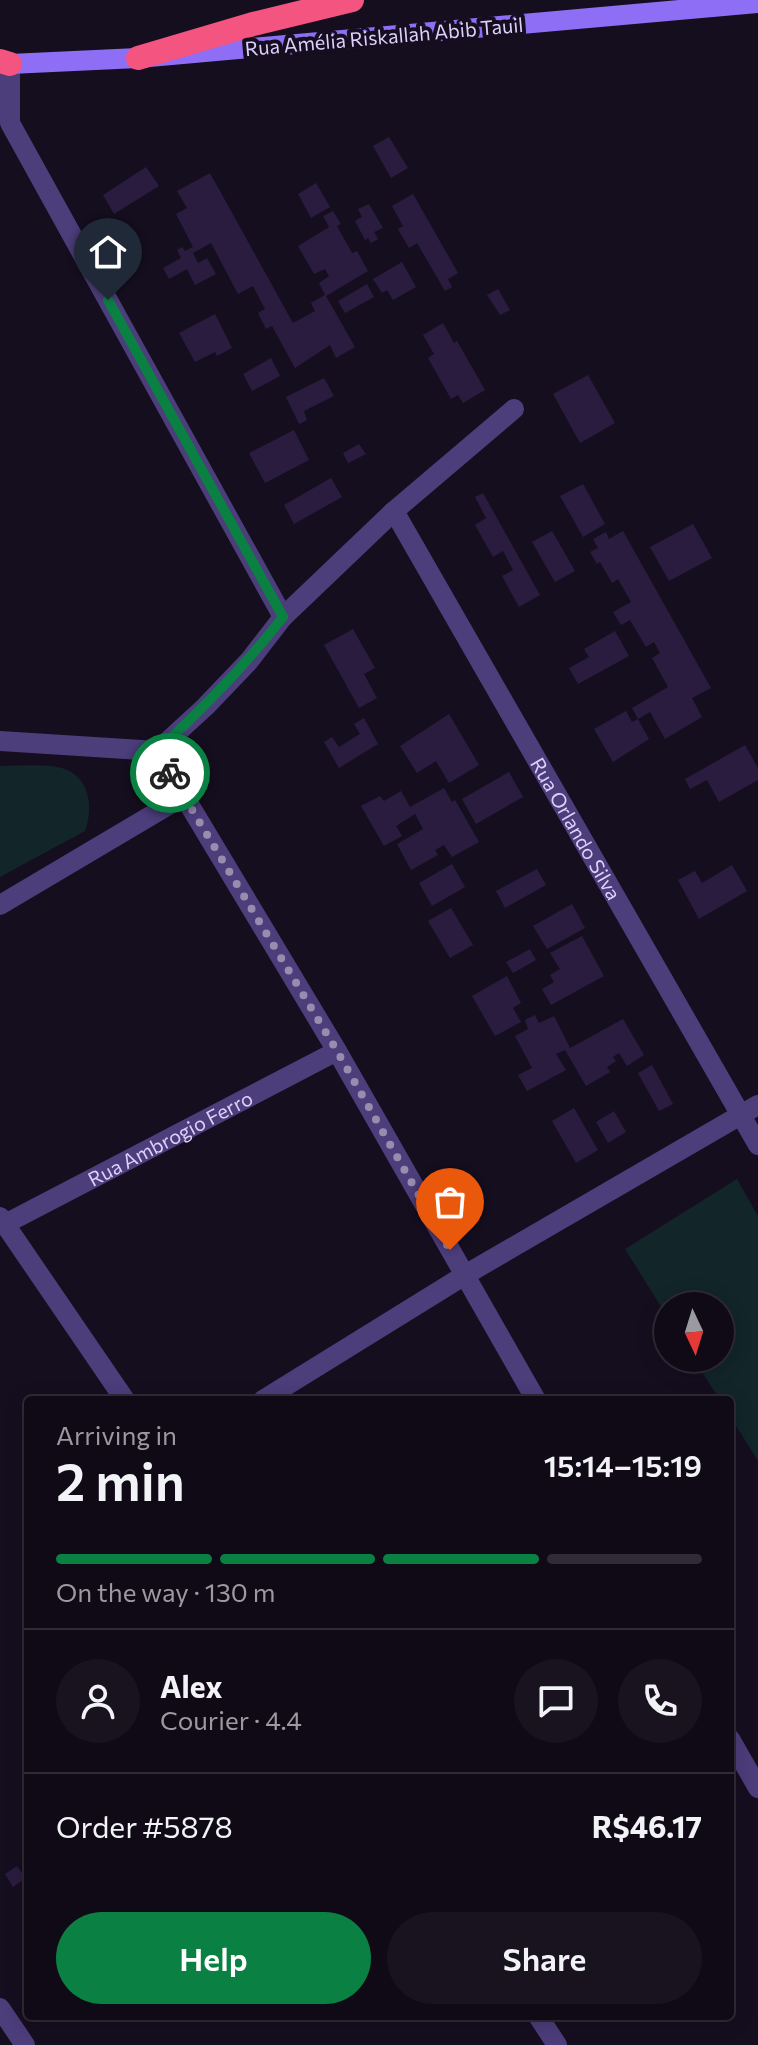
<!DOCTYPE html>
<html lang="en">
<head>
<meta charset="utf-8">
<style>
	body { margin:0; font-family:Commissioner,sans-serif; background:#191320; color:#f1f3f6; height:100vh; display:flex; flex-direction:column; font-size:30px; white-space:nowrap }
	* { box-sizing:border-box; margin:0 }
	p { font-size:26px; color:#9c9aa1 }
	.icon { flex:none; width:44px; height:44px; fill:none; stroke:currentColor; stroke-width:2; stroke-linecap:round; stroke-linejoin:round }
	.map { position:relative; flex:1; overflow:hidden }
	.drawer { position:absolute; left:24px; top:1396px; width:710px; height:624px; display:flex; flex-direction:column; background:#100a17; border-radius:8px; box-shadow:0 4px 20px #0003,0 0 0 2px #302b36 }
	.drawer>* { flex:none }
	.needle { width:52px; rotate:176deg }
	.buttons { position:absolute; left:654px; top:1292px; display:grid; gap:16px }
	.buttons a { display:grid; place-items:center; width:80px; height:80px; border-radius:50%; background:#100a17; box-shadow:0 4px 20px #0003,0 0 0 2px #302b36; font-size:40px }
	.pin { position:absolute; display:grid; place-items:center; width:68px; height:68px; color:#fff; margin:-82px -34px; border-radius:50% 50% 50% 0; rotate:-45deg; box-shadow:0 0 8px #0007 }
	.pin .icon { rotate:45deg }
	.courier { position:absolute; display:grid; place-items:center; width:80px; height:80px; margin:-40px; border:6px solid #0b8043; border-radius:50%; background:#fff; color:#222; box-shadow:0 2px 10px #0007 }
	.overview em { font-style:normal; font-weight:600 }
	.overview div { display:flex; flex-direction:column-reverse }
	.overview { display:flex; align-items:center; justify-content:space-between; height:136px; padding:0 32px }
	h1 { font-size:52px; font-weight:600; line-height:60px }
	.bar { display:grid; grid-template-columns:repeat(4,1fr); gap:12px 8px; align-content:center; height:96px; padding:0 32px }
	.bar i { height:10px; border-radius:6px; background:#302b36 }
	.bar .on { background:#0b8043 }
	.bar p { grid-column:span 4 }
	.line { display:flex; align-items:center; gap:20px; padding:0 32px; border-top:2px solid #302b36 }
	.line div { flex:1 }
	.round { display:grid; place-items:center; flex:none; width:84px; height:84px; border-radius:42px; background:#191320 }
	.button { display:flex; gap:16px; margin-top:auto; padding:16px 32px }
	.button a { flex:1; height:92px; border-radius:48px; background:#0b8043; color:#fff; font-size:32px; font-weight:600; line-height:92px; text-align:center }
	.button a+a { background:#191320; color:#f1f3f6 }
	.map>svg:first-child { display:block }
</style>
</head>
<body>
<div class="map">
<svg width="758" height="2045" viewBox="0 0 758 2045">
	<rect width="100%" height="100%" fill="#150e1f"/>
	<g fill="#122529">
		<path d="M 0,766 C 18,766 39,764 57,767 C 88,772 95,805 85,831 L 0,877 Z"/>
		<path d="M 737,1179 L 758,1216 L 758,1461 L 730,1416 L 730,1400 L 720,1400 L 693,1358 L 720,1358 L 720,1306 L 668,1306 L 668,1318 L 625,1249 Z"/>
	</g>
	<g fill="#2a1c3f">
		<path d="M 389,137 L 408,168 L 391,178 L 373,146 Z"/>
		<path d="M 146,167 L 159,186 L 114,214 L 103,195 Z"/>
		<path d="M 210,173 L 293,323 L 315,311 L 311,303 L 325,295 L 319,283 L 329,276 L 325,269 L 314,274 L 298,246 L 329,227 L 323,216 L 333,211 L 341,224 L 337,226 L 352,253 L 357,251 L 368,271 L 326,296 L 355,347 L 336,358 L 330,345 L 295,368 L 272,326 L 266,329 L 258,313 L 265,309 L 253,286 L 238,294 L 211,243 L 193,253 L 198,263 L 207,258 L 216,274 L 195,285 L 187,269 L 169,279 L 163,268 L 181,258 L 177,250 L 182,247 L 185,251 L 193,247 L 176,214 L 187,208 L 177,191 Z"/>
		<path d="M 316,183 L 330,207 L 311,218 L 298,194 Z"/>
		<path d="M 413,194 L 458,273 L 448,279 L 452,287 L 445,291 L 417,243 L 409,248 L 398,229 L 403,226 L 392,206 Z"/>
		<path d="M 369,204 L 383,228 L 374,232 L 378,239 L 371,243 L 368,238 L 365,240 L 355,221 L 362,217 L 358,209 Z"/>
		<path d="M 402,262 L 416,287 L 393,300 L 387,290 L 382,293 L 373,279 Z"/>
		<path d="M 367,284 L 374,297 L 345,313 L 338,301 Z"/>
		<path d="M 498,289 L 510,310 L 500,315 L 487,295 Z"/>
		<path d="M 215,314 L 232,348 L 217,356 L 215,352 L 195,362 L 179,333 Z"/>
		<path d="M 443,323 L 454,343 L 457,341 L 485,390 L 463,403 L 458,395 L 451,399 L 428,358 L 434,354 L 423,335 Z"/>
		<path d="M 271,358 L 280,376 L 252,391 L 243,374 Z"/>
		<path d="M 588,375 L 615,423 L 580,443 L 553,394 Z"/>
		<path d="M 324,378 L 334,396 L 304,411 L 307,420 L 299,424 L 286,397 Z"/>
		<path d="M 294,430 L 309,460 L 265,483 L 249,453 Z"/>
		<path d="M 359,444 L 366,454 L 348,463 L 343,453 Z"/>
		<path d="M 331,478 L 342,497 L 294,524 L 284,505 Z"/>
		<path d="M 583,484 L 605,524 L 583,537 L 560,496 Z"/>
		<path d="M 483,493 L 540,595 L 519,607 L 502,576 L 513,570 L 503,551 L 493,557 L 475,525 L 486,518 L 475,497 Z"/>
		<path d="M 693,524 L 712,558 L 669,581 L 650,547 Z"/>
		<path d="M 552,531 L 575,571 L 555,582 L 532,542 Z"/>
		<path d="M 623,531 L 711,688 L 692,698 L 702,717 L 665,739 L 650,712 L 638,719 L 632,708 L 668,687 L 652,658 L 660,653 L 654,642 L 646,647 L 630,620 L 621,625 L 613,612 L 631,602 L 618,579 L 612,583 L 600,562 L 597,564 L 590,552 L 598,548 L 593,539 L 606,532 L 609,539 Z"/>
		<path d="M 353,629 L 375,668 L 364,674 L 377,698 L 359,708 L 324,645 Z"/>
		<path d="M 615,631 L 629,656 L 578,684 L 569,668 L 589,657 L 584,649 Z"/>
		<path d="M 626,711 L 632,722 L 638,719 L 649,739 L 613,762 L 594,729 Z"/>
		<path d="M 449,714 L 479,765 L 449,783 L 436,761 L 417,773 L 400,746 Z"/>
		<path d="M 364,718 L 378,744 L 339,768 L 324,742 L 332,737 L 339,747 L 360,734 L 354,724 Z"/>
		<path d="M 745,745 L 758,768 L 758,780 L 719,802 L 707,780 L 690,789 L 685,779 Z"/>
		<path d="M 509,772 L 523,797 L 476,824 L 462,799 Z"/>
		<path d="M 444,788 L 452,802 L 455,800 L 479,842 L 452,857 L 444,845 L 435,850 L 438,855 L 411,870 L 397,844 L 423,829 L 415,814 L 396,826 L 402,836 L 384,846 L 361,806 L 380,796 L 384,801 L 401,791 L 410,807 Z"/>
		<path d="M 452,864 L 465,887 L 432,906 L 419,883 Z"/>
		<path d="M 732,865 L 747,891 L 699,919 L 678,880 L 695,871 L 702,883 Z"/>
		<path d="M 537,869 L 546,885 L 505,908 L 496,891 Z"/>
		<path d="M 572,904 L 585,928 L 547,949 L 533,926 Z"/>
		<path d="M 451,908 L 473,945 L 450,958 L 428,921 Z"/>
		<path d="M 582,936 L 604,976 L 551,1005 L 542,989 L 554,982 L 550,975 L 560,969 L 550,953 Z"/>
		<path d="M 530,949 L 536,960 L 513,973 L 506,962 Z"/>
		<path d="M 507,976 L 521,1003 L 513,1008 L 521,1022 L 495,1036 L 472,996 Z"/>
		<path d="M 535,1015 L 539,1023 L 554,1016 L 570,1048 L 623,1019 L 644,1055 L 627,1066 L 619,1053 L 613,1057 L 616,1061 L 607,1067 L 610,1072 L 586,1086 L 565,1050 L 556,1054 L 566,1070 L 527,1091 L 518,1075 L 532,1068 L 515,1036 L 528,1029 L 525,1020 Z"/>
		<path d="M 652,1065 L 673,1104 L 659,1111 L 638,1073 Z"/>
		<path d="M 574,1108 L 598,1150 L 576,1163 L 552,1121 Z"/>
		<path d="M 614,1111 L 626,1132 L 608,1143 L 596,1122 Z"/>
		<path d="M 17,1866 L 26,1878 L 13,1887 L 5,1874 Z"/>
	</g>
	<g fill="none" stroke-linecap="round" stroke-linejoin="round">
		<g stroke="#4c3d7b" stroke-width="20">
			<path d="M 10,64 L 10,123 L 283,617"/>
			<path id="s1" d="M 394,511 L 758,1145"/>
			<path d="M 0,741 L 157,751 L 205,707 L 249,661 L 283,617 L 394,511 L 514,409"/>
			<path d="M 157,751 L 337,1051 L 536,1400"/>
			<path d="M 0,905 L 184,796"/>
			<path d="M 0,1217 L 125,1400"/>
			<path id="s2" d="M 5,1224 L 337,1051"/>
			<path d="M 263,1400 L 465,1275 L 758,1105"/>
			<path d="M 730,1739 L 758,1788"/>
			<path d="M 0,2008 L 25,2045"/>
			<path d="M 538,2016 L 557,2045"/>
		</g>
		<path stroke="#8d6ef4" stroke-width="20" d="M 10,64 L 138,58 L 758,3"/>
		<g stroke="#f35480" stroke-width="24">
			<path d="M 138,58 L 253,24 L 352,0"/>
			<path d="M 0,61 L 10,64"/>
		</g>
	</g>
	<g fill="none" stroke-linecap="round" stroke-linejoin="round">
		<path stroke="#988caf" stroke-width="8" stroke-dasharray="0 14.4" d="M 170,773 L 337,1051 L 450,1250"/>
		<path stroke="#0b8043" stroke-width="10" d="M 108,300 L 283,617 C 244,667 204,708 157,751 L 170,773"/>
	</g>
	<g text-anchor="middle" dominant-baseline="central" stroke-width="8" stroke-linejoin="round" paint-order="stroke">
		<g font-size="20" fill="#ded0fc" stroke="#150e1f">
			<text transform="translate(384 36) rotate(-5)">Rua Amélia Riskallah Abib Tauil</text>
			<text stroke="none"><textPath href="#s1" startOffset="366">Rua Orlando Silva</textPath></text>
			<text stroke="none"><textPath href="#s2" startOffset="186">Rua Ambrogio Ferro</textPath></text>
		</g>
	</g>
</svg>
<div class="buttons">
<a><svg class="needle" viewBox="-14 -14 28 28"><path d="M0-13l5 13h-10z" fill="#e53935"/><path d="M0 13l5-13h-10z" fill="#9c9aa1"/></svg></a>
</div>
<div class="pin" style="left:450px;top:1250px;background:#ea580c"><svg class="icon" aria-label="bag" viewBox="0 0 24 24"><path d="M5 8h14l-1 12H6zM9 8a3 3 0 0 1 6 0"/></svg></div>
<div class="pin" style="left:108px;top:300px;background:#1f2937"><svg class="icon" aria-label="home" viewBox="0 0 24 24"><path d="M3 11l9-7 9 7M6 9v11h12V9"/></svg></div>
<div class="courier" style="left:170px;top:773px"><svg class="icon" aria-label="bike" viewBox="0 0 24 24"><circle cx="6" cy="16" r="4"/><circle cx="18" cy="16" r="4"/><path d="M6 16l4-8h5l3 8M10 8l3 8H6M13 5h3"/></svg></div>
<section class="drawer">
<div class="overview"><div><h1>2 min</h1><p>Arriving in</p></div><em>15:14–15:19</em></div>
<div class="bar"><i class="on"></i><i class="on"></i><i class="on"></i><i></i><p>On the way · 130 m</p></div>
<div class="line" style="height:144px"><a class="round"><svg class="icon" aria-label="person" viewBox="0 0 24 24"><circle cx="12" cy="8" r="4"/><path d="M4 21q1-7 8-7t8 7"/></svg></a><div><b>Alex</b><p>Courier · 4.4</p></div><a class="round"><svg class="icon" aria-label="chat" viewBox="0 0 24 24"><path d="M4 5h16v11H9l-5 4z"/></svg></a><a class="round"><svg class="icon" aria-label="phone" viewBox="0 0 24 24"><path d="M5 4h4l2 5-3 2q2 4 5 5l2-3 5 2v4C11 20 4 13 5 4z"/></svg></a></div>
<div class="line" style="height:104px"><div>Order #5878</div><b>R$46.17</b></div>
<div class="button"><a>Help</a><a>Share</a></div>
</section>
</div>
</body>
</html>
